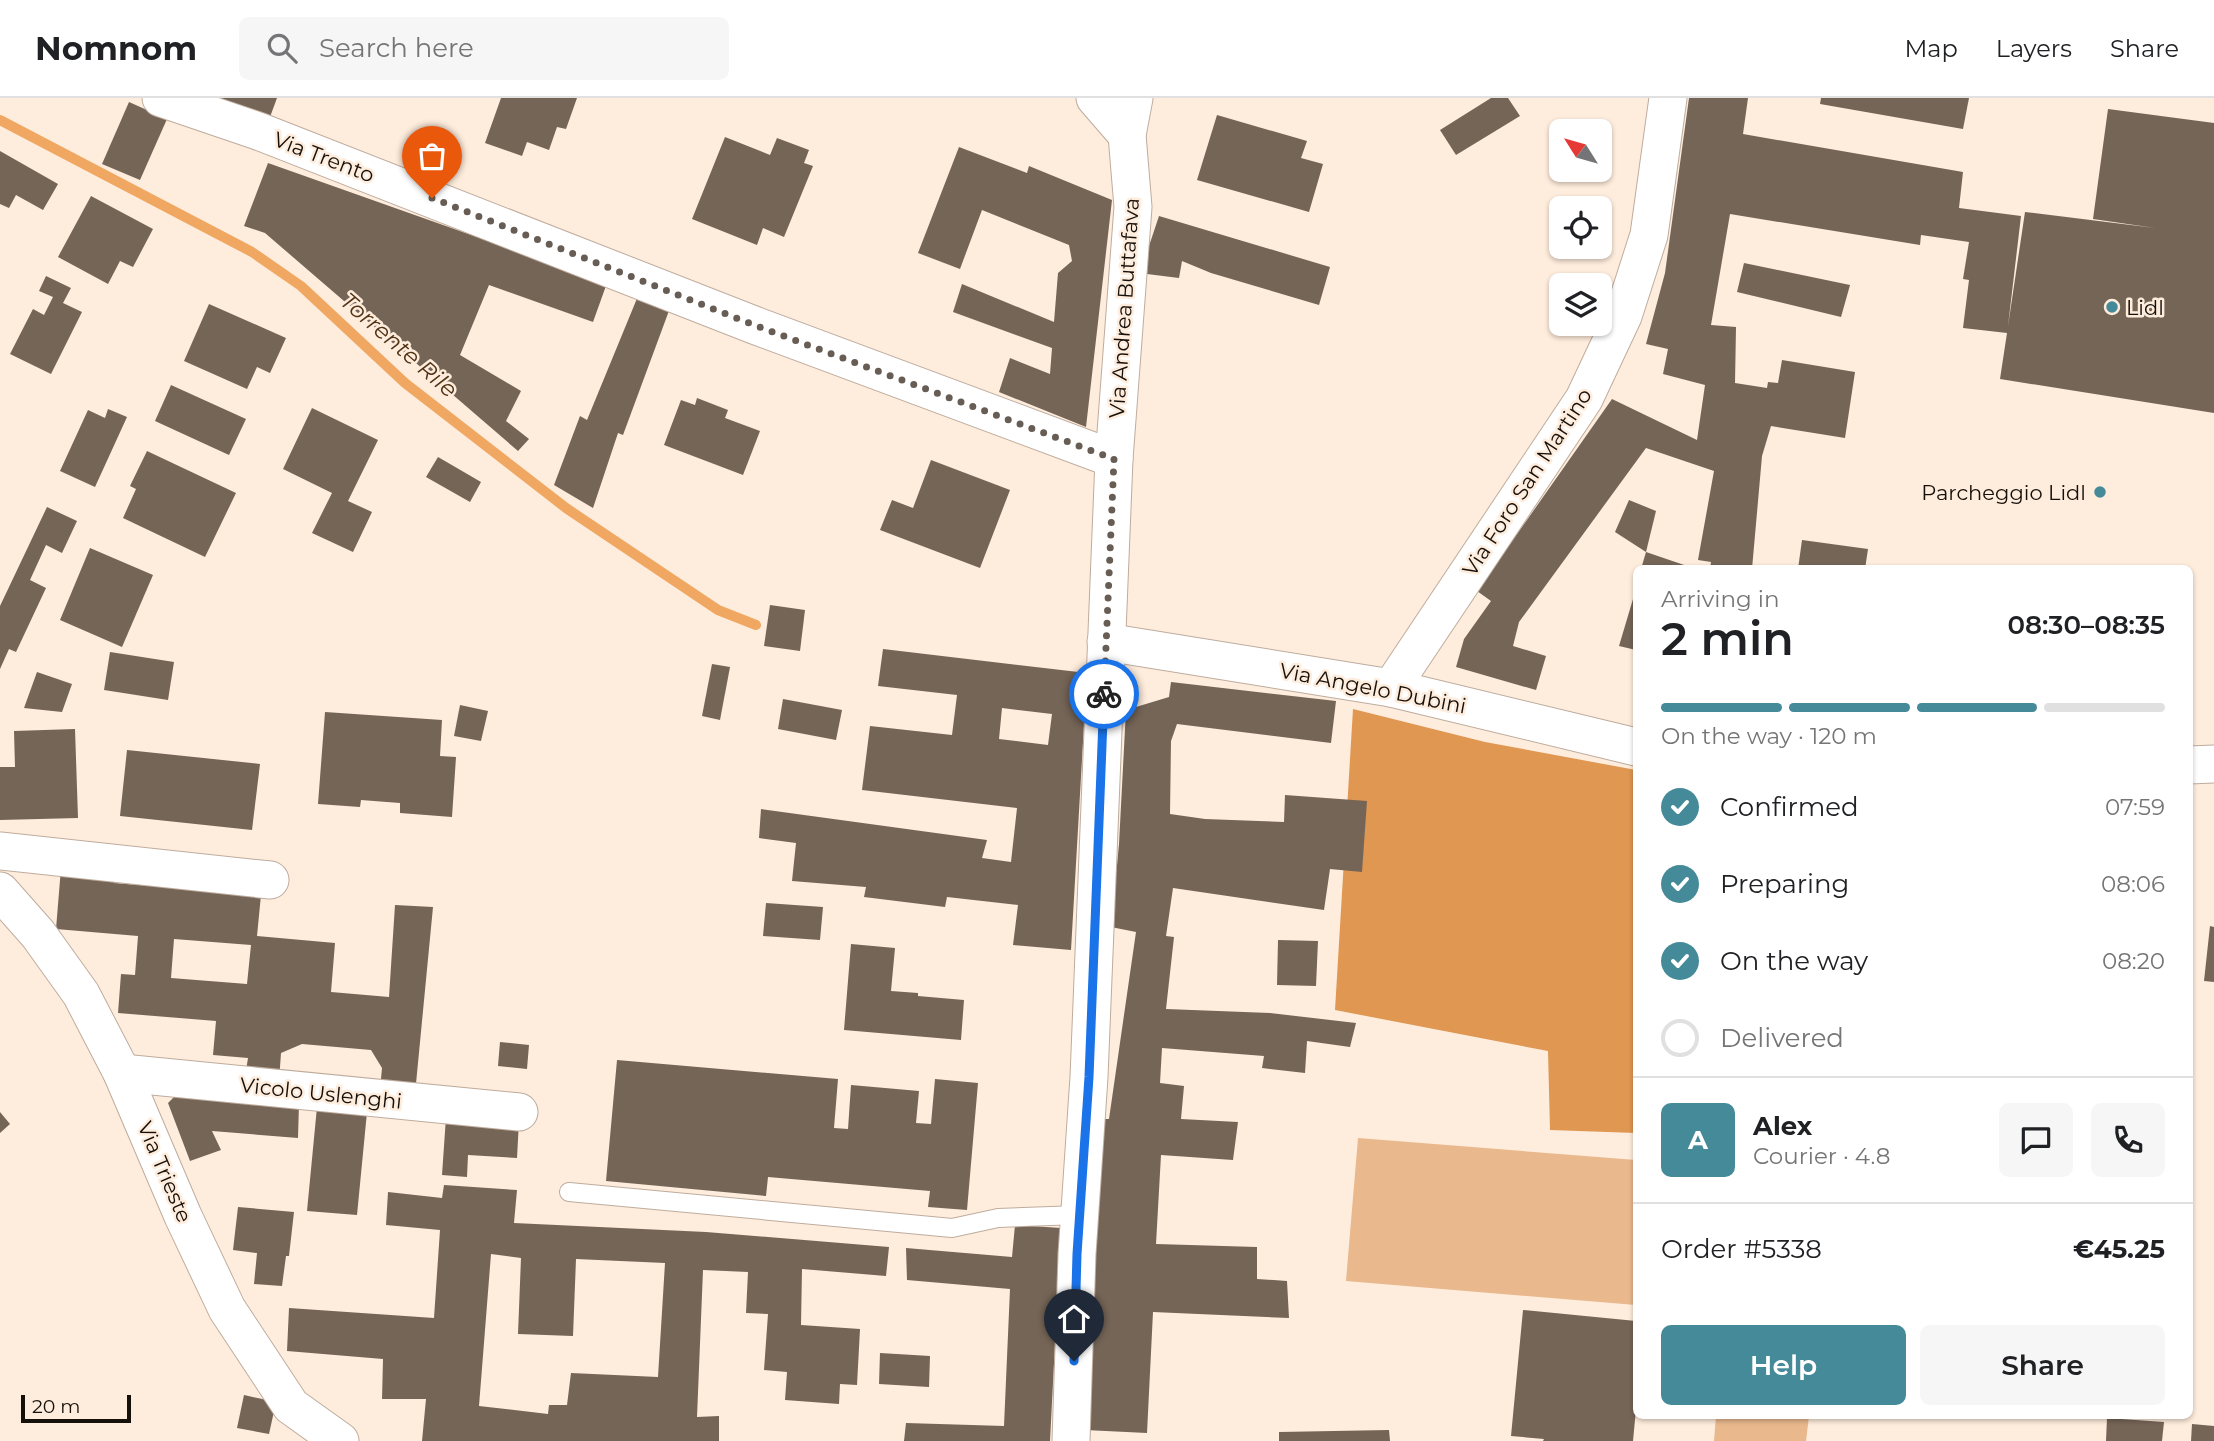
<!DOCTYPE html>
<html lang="en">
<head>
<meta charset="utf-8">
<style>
	body { margin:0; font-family:Montserrat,sans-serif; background:#f6f6f6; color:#202124; height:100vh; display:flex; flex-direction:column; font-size:26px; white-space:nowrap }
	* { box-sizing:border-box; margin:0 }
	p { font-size:23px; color:#757577 }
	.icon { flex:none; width:38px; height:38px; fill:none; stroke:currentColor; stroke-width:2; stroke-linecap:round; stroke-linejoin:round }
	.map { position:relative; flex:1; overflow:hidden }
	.panel { position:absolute; left:1633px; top:467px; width:560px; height:854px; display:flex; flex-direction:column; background:#fff; border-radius:10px; box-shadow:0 2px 5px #0004 }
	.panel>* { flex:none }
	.needle { width:46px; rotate:307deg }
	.fabs { position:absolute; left:1549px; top:21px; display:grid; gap:14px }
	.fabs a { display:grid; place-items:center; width:63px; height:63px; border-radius:10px; background:#fff; box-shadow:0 2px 5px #0004; font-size:35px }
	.scale { position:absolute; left:21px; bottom:18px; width:110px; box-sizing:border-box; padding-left:7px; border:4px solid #16100b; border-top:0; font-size:19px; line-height:24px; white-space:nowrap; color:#16100b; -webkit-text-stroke:5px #feecdc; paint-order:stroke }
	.pin { position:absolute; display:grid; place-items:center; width:60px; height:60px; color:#fff; margin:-72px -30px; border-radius:50% 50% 50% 0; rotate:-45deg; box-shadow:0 0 7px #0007 }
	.pin .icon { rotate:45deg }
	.courier { position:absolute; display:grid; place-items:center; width:70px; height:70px; margin:-35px; border:5px solid #1a73e8; border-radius:50%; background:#fff; color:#222; box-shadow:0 2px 9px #0007 }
	.head em { font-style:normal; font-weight:600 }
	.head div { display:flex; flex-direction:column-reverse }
	.head { display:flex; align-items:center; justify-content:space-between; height:119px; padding:0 28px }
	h1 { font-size:46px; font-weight:600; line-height:52px }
	.bar { display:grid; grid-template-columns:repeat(4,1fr); gap:10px 7px; align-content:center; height:84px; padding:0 28px }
	.bar i { height:9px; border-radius:5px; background:#e0e0e0 }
	.bar .on { background:#458a98 }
	.bar p { grid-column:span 4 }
	.line { display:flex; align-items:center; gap:18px; padding:0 28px; border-top:2px solid #e0e0e0 }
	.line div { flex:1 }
	.round { display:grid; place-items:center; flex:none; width:74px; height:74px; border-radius:10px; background:#f6f6f6 }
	ol { padding:0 28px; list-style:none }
	li { display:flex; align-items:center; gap:21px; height:77px }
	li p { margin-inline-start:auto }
	li .icon { padding:7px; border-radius:50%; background:#458a98; color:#fff; stroke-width:4 }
	li:last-child { color:#757577 }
	li i { width:38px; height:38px; border:4px solid #e0e0e0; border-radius:50% }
	.action { display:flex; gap:14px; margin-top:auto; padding:14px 28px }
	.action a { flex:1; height:80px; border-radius:10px; background:#458a98; color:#fff; font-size:28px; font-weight:600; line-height:80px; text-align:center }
	.action a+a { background:#f6f6f6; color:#202124 }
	header { display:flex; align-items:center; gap:42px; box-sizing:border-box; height:98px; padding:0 35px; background:#fff; border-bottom:2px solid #e0e0e0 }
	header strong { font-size:33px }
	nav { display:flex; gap:38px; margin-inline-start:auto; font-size:24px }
	.search { width:490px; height:63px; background:#f6f6f6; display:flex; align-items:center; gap:18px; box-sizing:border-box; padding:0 24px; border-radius:10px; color:#757577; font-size:26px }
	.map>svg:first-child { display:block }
</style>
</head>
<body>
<header>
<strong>Nomnom</strong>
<div class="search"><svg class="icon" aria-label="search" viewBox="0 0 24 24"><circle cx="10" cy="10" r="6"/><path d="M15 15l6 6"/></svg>Search here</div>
<nav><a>Map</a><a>Layers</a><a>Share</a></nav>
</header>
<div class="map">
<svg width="2214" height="1343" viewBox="0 0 2214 1343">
	<rect width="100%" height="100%" fill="#feecdc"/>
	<g fill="#e9b88d">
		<path d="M 1358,1040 L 1636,1062 L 1636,1207 L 1346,1183 Z"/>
		<path d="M 1716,1318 L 1809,1318 L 1806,1343 L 1714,1343 Z"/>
	</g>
	<path fill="#df9752" d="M 1353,611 L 1485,644 L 1636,672 L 1636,1035 L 1550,1032 L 1548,953 L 1335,912 Z"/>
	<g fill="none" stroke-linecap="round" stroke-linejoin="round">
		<path stroke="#f0a762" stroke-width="10" d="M 0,22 L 252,154 L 301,188 L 405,285 L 566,410 L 718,512 L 756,527"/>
	</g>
	<g fill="#756557" fill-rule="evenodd">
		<path d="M 217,0 L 277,0 L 270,19 Z"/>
		<path d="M 501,0 L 577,0 L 566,31 L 557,29 L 549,52 L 527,44 L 522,58 L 485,45 Z"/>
		<path d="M 1491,0 L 1508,0 L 1520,18 L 1456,57 L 1440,32 Z"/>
		<path d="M 1689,0 L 1748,0 L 1743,36 L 1963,74 L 1959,110 L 2021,118 L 2008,228 L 2025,114 L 2155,130 L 2093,121 L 2108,11 L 2214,25 L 2214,315 L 2000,281 L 2007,235 L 1963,230 L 1969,182 L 1963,181 L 1969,144 L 1921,137 L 1920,147 L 1730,116 L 1711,227 L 1736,229 L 1735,285 L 1767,290 L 1768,284 L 1778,285 L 1782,262 L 1855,274 L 1845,340 L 1771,328 L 1762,358 L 1752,471 L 1710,471 L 1711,464 L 1698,462 L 1714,373 L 1646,350 L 1519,524 L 1513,548 L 1546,558 L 1536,592 L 1456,569 L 1464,541 L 1491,503 L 1477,493 L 1612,301 L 1697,342 L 1705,287 L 1663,276 L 1668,251 L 1646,246 L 1665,175 Z"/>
		<path d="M 1821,0 L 1969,0 L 1963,31 L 1820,6 Z"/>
		<path d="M 129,4 L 167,21 L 140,82 L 102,66 Z"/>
		<path d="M 1217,17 L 1307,43 L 1301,60 L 1323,66 L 1309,114 L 1197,82 Z"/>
		<path d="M 725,39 L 770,57 L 777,40 L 809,52 L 804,65 L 813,68 L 784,139 L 763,130 L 757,147 L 692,121 Z"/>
		<path d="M 959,49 L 1027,75 L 1029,68 L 1112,102 L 1086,329 L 999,294 L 1010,260 L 1050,276 L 1052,250 L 953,214 L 962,186 L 1054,224 L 1058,175 L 1072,163 L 1069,147 L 982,112 L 960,171 L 918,155 Z"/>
		<path d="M 0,53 L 58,86 L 43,112 L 16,97 L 9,110 L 0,106 Z"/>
		<path d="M 268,65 L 607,185 L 593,224 L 489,187 L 460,257 L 521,293 L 506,323 L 529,341 L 518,353 L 265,135 L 244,128 Z"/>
		<path d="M 91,98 L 153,131 L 133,169 L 120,163 L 108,186 L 58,159 Z"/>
		<path d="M 1159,118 L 1330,169 L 1319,207 L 1211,175 L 1182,163 L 1179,180 L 1147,176 L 1149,148 Z"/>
		<path d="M 1744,165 L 1850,187 L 1841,219 L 1737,194 Z"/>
		<path d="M 46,178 L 71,190 L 63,205 L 82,214 L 51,276 L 10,256 L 33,211 L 44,217 L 53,199 L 39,193 Z"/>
		<path d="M 638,198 L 670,210 L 623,337 L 618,335 L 593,410 L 554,387 L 580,318 L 587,322 Z"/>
		<path d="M 209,206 L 286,240 L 270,275 L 257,269 L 247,291 L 184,263 Z"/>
		<path d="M 171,287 L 246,321 L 229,357 L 155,323 Z"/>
		<path d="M 697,300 L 728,312 L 725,320 L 760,333 L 743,377 L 664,347 L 681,302 L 695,307 Z"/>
		<path d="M 312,310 L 378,342 L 348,403 L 372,414 L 353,454 L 312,435 L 332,395 L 283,371 Z"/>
		<path d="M 108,311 L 127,319 L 95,389 L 60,373 L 88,312 L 105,320 Z"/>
		<path d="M 147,353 L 236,395 L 205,459 L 123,420 L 136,391 L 130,388 Z"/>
		<path d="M 438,359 L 481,384 L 470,404 L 426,379 Z"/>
		<path d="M 931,362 L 1010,392 L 980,470 L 880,432 L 892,402 L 913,410 Z"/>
		<path d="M 1629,402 L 1656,413 L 1646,454 L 1615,434 Z"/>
		<path d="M 47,409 L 77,423 L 62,455 L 46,447 L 30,482 L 46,490 L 16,554 L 9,551 L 0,571 L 0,508 Z"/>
		<path d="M 1802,442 L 1868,451 L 1865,471 L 1798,471 Z"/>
		<path d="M 90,450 L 153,477 L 122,549 L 60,522 Z"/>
		<path d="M 1646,454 L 1693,470 L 1693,471 L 1641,471 Z"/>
		<path d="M 1636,491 L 1636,552 L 1619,548 Z"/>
		<path d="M 770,507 L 805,512 L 800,553 L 764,548 Z"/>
		<path d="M 883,551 L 1087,575 L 1071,852 L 1013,847 L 1018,807 L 947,799 L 945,809 L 864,799 L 866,789 L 792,783 L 796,745 L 759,740 L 761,711 L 987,742 L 982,760 L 1011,764 L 1017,710 L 862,692 L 870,628 L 952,637 L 957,597 L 878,588 ZM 1002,610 L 1052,616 L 1048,647 L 999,641 Z"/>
		<path d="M 110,554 L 174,564 L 168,602 L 104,592 Z"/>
		<path d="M 712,566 L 730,569 L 720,622 L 702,618 Z"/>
		<path d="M 37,574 L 72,586 L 62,614 L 24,610 Z"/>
		<path d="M 1171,584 L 1336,603 L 1331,645 L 1177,626 L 1171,643 L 1170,716 L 1205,721 L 1284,724 L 1285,697 L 1367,703 L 1362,774 L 1330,771 L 1324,812 L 1173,790 L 1166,838 L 1174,839 L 1166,911 L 1270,915 L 1356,925 L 1350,949 L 1307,943 L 1305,975 L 1262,970 L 1264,958 L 1162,950 L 1160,985 L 1184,988 L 1181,1021 L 1238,1024 L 1233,1062 L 1161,1057 L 1156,1146 L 1257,1149 L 1257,1181 L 1287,1183 L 1289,1220 L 1153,1214 L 1147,1335 L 1085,1332 L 1100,1021 L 1109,1021 L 1136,834 L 1111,829 L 1119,746 L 1126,612 L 1169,599 Z"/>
		<path d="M 783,601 L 842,612 L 836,642 L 778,631 Z"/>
		<path d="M 460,607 L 488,613 L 481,643 L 454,638 Z"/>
		<path d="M 325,614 L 442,622 L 440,658 L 456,659 L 452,719 L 400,715 L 400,705 L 361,702 L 360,709 L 318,706 Z"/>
		<path d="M 75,631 L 78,720 L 0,722 L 0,669 L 15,669 L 14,633 Z"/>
		<path d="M 127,652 L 260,666 L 252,732 L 120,718 Z"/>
		<path d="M 61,770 L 115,774 L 114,785 L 261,797 L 257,838 L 335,845 L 331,894 L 389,899 L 395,807 L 433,809 L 415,996 L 380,992 L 382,970 L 371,952 L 302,946 L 281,955 L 279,983 L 245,979 L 248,960 L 213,957 L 216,923 L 118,915 L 121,876 L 135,877 L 138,838 L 56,831 ZM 174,841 L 251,847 L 247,886 L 171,880 Z"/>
		<path d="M 766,805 L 823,809 L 820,842 L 763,838 Z"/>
		<path d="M 2210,828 L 2214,829 L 2214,884 L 2204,883 Z"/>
		<path d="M 1278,842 L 1318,843 L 1316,888 L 1277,887 Z"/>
		<path d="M 851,846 L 895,850 L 891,893 L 918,895 L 918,898 L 964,902 L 961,942 L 844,932 Z"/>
		<path d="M 500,944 L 529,947 L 527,971 L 498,968 Z"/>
		<path d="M 617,962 L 838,981 L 834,1030 L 848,1031 L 851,987 L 919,993 L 916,1025 L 931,1026 L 935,981 L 978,985 L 967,1112 L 928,1109 L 930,1093 L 768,1079 L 766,1098 L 606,1083 Z"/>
		<path d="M 177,996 L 299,1005 L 298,1040 L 212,1033 L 221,1052 L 190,1063 L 168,1005 Z"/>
		<path d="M 317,1009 L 367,1014 L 357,1117 L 307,1113 Z"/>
		<path d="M 0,1014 L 10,1026 L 0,1035 Z"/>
		<path d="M 446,1019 L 519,1023 L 517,1060 L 468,1057 L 467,1079 L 442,1077 Z"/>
		<path d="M 444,1087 L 517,1092 L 514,1125 L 706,1134 L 889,1149 L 886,1178 L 802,1171 L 801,1227 L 860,1231 L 857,1287 L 840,1286 L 839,1306 L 785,1302 L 787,1274 L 764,1272 L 768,1216 L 746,1215 L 748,1174 L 703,1172 L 697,1319 L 719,1318 L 719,1343 L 422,1343 L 426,1301 L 382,1301 L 383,1261 L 287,1253 L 289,1210 L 434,1220 L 440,1132 L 386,1127 L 388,1094 L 442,1100 ZM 491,1156 L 521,1160 L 518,1236 L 573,1238 L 576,1161 L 665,1165 L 658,1279 L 571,1275 L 567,1307 L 549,1307 L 548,1316 L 479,1308 Z"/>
		<path d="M 238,1109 L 294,1114 L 289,1158 L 286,1158 L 282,1188 L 254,1186 L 257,1155 L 233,1152 Z"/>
		<path d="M 1015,1127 L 1061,1130 L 1050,1343 L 904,1343 L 906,1325 L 1004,1328 L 1010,1191 L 907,1182 L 906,1150 L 1012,1159 Z"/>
		<path d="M 1523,1212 L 1636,1223 L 1636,1311 L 1633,1343 L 1543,1343 L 1544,1341 L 1511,1338 Z"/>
		<path d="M 880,1255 L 930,1258 L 929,1289 L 879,1286 Z"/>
		<path d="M 244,1297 L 276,1304 L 269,1336 L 237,1330 Z"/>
		<path d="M 2107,1320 L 2164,1324 L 2162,1343 L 2106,1343 Z"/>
		<path d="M 2192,1326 L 2214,1328 L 2214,1343 L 2191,1343 Z"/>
		<path d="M 1389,1332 L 1390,1343 L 1279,1343 L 1279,1334 Z"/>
	</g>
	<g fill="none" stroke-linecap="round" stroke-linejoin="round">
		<defs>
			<path id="lane" d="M 569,1094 L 952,1130 L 998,1120 L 1079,1117"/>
			<g id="street">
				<path d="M 161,0 L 258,33 L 754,227 L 1114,361"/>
				<path d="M 1095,0 L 1127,37"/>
				<path d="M 1106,544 L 1391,590 L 1636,649"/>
				<path d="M 1391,590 L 1584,301 L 1623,218 L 1649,137 L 1668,0"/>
				<path d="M 2189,667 L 2214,666"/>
				<path d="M 0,753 L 270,782"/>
				<path d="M 0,793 L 38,836 L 81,896 L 122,975 L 183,1118 L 227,1211 L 291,1308 L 340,1343"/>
				<path d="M 122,975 L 519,1014"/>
				<path d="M 1071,1343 L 1077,1156 L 1089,979 L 1114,361 L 1133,109 L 1127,37 L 1134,0"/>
			</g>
		</defs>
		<use href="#lane" stroke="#beac9e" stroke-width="20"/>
		<use href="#street" stroke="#beac9e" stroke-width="39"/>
		<use href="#lane" stroke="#fff" stroke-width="18"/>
		<use href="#street" stroke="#fff" stroke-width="37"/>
	</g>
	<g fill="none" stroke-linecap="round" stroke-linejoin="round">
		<path stroke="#675d54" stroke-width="7" stroke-dasharray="0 12.6" d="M 432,100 L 754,227 L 1114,361 L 1104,596"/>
		<path stroke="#1a73e8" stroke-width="9" d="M 1074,1263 L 1077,1156 L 1089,979 L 1104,596"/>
	</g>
	<g fill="#458a98" stroke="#feecdc" stroke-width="2.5">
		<circle cx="2112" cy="209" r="7"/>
		<circle cx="2100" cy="394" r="7"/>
	</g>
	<g text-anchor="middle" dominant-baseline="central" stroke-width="5" stroke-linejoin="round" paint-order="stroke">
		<g font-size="21" fill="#16100b" stroke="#feecdc">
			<text transform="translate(324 59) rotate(21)">Via Trento</text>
			<text transform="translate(1124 210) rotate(-86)">Via Andrea Buttafava</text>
			<text transform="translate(1527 384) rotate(-57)">Via Foro San Martino</text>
			<text transform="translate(1373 590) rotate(11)">Via Angelo Dubini</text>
			<text transform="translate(321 995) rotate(6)">Vicolo Uslenghi</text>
			<text transform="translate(165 1074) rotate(67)">Via Trieste</text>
		</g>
		<g font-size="21" fill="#16100b" stroke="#feecdc" text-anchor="start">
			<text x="2126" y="209">Lidl</text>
			<text x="2086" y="394" text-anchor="end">Parcheggio Lidl</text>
		</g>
		<g font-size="23" font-style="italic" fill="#523417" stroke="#feecdc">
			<text transform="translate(399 247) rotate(41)">Torrente Rile</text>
		</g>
	</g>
</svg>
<div class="fabs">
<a><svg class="needle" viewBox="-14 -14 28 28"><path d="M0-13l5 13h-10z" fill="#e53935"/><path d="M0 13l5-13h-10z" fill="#757577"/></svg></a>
<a><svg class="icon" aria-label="locate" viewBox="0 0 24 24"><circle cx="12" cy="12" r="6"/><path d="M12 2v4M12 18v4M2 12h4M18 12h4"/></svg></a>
<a><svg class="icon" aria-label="layers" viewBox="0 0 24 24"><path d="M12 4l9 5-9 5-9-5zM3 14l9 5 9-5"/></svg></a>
</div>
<div class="scale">20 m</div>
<div class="pin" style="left:432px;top:100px;background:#ea580c"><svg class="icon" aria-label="bag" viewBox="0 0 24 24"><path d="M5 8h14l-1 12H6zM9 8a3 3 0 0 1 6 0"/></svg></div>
<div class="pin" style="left:1074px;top:1263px;background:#1f2937"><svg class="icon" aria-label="home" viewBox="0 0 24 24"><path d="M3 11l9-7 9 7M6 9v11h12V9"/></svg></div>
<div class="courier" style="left:1104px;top:596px"><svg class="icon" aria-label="bike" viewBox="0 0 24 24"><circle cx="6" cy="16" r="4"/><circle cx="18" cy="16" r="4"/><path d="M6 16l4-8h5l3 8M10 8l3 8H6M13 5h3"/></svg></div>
<section class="panel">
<div class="head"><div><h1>2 min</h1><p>Arriving in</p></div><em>08:30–08:35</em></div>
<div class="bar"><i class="on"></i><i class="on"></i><i class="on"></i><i></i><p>On the way · 120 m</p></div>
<ol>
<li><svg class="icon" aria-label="check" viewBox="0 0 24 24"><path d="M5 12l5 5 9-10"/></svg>Confirmed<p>07:59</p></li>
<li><svg class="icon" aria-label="check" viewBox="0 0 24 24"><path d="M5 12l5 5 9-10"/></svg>Preparing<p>08:06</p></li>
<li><svg class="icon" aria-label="check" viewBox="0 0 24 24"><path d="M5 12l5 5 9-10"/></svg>On the way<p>08:20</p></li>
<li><i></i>Delivered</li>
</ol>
<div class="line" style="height:126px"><b class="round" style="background:#458a98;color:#fff">A</b><div><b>Alex</b><p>Courier · 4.8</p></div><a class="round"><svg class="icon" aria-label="chat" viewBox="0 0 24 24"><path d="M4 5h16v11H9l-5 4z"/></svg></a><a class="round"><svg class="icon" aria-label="phone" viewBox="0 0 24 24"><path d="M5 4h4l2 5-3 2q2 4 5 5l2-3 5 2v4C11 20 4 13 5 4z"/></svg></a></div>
<div class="line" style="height:91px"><div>Order #5338</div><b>€45.25</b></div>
<div class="action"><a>Help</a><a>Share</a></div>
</section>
</div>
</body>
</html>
